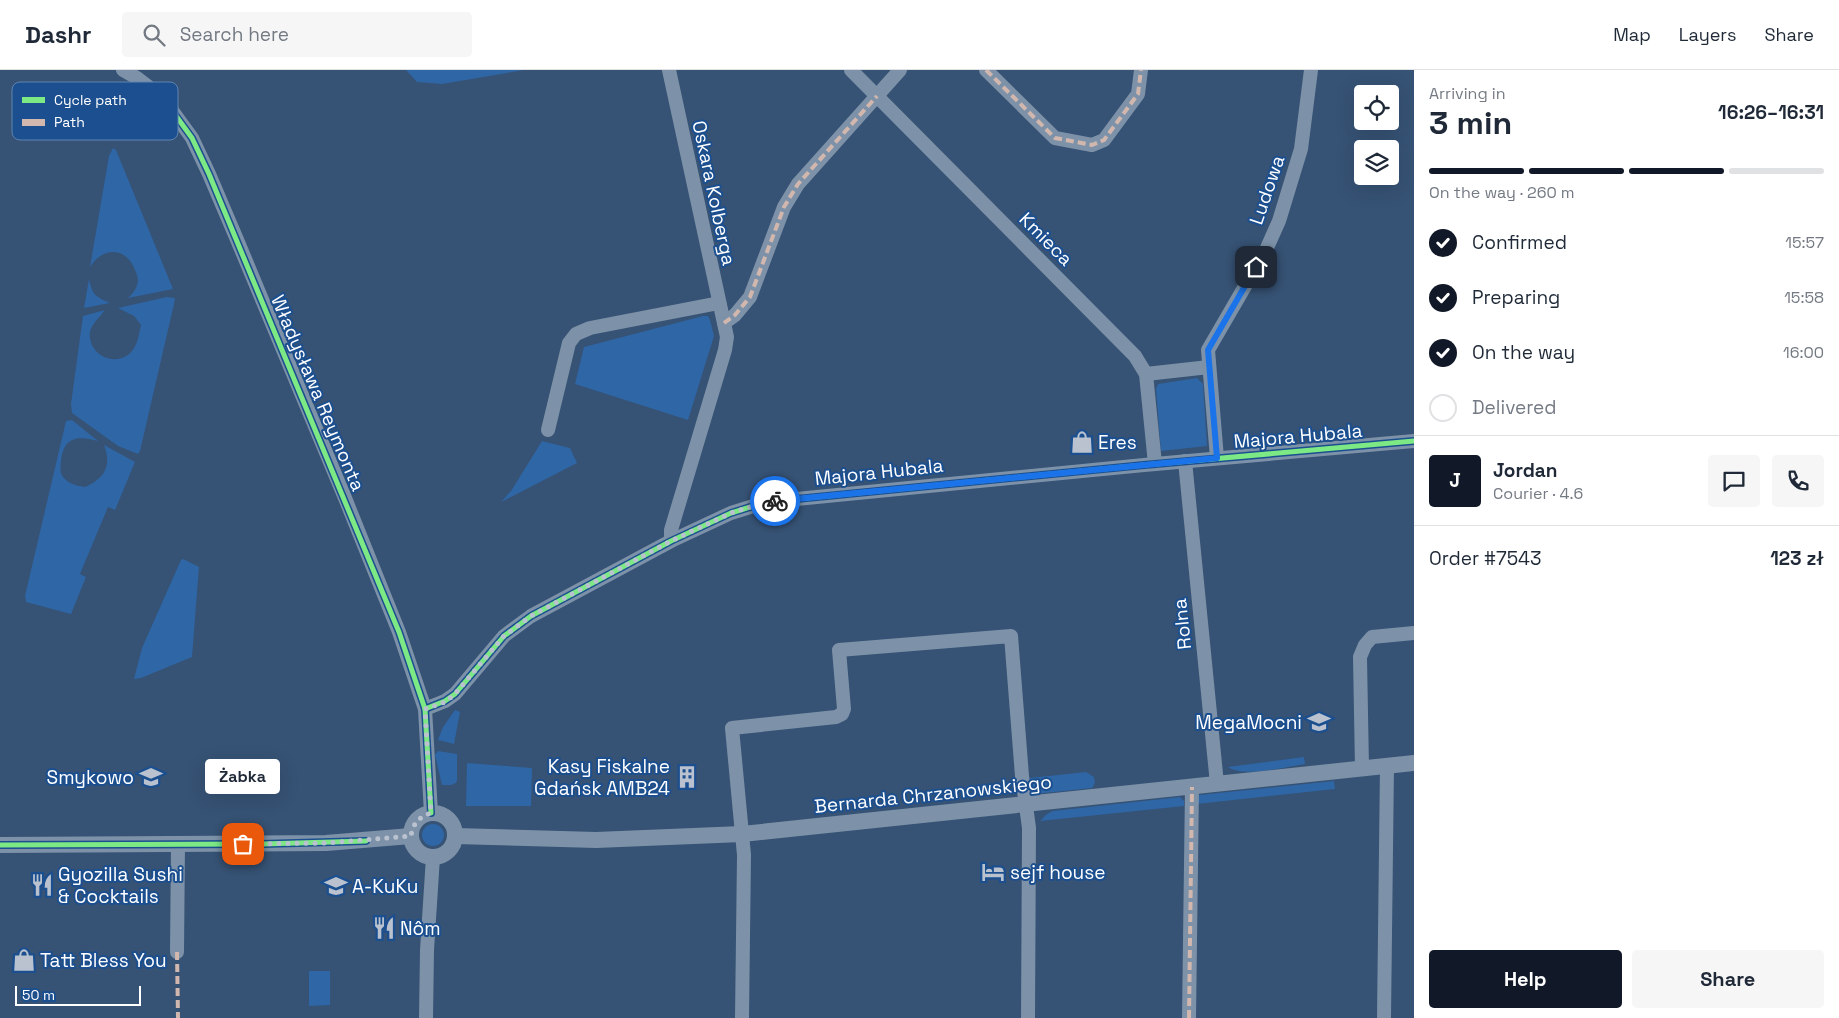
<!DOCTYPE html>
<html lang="en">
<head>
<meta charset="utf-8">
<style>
	body { margin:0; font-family:"Space Grotesk",sans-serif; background:#f6f6f7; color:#1f2937; height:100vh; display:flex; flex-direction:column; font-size:19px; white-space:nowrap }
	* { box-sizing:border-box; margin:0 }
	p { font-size:16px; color:#747a83 }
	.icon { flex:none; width:28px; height:28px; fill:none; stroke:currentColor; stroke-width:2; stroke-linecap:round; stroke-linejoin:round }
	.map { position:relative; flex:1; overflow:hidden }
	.side { display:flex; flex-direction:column; background:#fff; width:425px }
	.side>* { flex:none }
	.controls { position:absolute; left:1354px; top:15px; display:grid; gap:10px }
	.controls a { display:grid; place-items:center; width:45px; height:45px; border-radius:5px; background:#fff; box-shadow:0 5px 20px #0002; font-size:25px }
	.scale { position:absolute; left:15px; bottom:12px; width:126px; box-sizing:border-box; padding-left:5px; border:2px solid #fff; border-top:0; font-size:14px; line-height:18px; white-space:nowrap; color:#fff; -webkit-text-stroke:4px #1b4f8f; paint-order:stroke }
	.pin { position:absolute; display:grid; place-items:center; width:42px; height:42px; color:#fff; margin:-21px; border-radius:10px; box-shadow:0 2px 8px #0006 }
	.courier { position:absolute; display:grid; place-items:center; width:50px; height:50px; margin:-25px; border:4px solid #1a73e8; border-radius:50%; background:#fff; color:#222; box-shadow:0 1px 6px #0007 }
	.bubble { position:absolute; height:35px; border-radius:5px; background:#fff; box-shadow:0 5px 20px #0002; font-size:16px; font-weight:800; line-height:35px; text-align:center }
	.headline em { font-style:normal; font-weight:800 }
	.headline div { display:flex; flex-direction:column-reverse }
	.headline { display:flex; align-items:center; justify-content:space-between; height:85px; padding:0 15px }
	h1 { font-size:32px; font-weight:800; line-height:38px }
	.bar { display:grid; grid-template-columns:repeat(4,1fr); gap:8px 5px; align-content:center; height:60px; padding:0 15px }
	.bar i { height:6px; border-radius:4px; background:#e0e1e3 }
	.bar .on { background:#111827 }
	.bar p { grid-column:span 4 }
	.line { display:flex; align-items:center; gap:12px; padding:0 15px; border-top:1px solid #e0e1e3 }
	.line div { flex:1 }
	.round { display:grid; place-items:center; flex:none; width:52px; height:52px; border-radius:5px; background:#f6f6f7 }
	ol { padding:0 15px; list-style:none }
	li { display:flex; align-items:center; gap:15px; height:55px }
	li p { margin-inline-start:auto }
	li .icon { padding:5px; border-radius:50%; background:#111827; color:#fff; stroke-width:4 }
	li:last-child { color:#747a83 }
	li i { width:28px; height:28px; border:2px solid #e0e1e3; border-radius:50% }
	.action { display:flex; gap:10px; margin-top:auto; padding:10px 15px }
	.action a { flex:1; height:58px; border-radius:5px; background:#111827; color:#fff; font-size:20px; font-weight:800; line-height:58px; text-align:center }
	.action a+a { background:#f6f6f7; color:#1f2937 }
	header { display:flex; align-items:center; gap:30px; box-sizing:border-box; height:70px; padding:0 25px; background:#fff; border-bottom:1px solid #e0e1e3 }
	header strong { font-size:24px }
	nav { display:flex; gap:28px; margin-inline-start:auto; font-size:18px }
	.search { width:350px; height:45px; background:#f6f6f7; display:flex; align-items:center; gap:12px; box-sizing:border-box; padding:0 18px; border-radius:5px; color:#747a83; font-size:19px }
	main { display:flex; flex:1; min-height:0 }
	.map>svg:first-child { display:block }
</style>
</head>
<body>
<header>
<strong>Dashr</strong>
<div class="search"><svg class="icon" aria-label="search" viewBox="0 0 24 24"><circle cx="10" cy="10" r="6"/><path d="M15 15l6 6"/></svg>Search here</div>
<nav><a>Map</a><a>Layers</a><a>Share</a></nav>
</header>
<main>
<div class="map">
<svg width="1414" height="948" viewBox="0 0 1414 948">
	<rect width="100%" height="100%" fill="#365274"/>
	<g fill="#2f66a5">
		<path d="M 406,0 L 524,0 L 442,14 L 417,12 Z"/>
		<path d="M 113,78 L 116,80 L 173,219 L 128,228 C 131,225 136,220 137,215 C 139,210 137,204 135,200 C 126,176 102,177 90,197 L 109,86 Z"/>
		<path d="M 89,209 C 93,226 95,226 110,233 L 84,238 Z"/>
		<path d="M 167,227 L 175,228 L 174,234 L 140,381 L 138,384 L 118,376 L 72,343 L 71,334 L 83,246 L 105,240 C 100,247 92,253 90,262 C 87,285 117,299 132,281 C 138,274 139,263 141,255 L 134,246 L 118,238 Z"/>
		<path d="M 703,246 L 708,246 L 710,250 L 714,266 L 688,350 L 575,314 L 584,277 Z"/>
		<path d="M 1197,308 L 1203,314 L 1207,376 L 1161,381 L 1156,319 L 1158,314 Z"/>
		<path d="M 72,350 L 98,371 C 77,365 63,367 61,392 C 60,397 60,403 63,407 C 69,414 77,416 85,417 C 105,408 112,396 104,375 L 135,392 L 115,440 L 108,437 L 80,504 L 86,507 L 71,544 L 26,532 L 25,526 L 66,351 Z"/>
		<path d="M 542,371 L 570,378 L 577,393 L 501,432 L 511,421 Z"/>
		<path d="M 183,489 L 199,497 L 192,587 L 141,608 L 134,609 L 142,578 L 181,490 Z"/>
		<path d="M 455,640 L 460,642 L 454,674 L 438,670 L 443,657 Z"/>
		<path d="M 438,681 L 457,684 L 457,710 L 456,713 L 451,715 L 442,715 L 435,685 Z"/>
		<path d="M 1304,687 L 1305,694 C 1285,697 1244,708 1228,697 Z"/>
		<path d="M 467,693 L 532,698 L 531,736 L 466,736 Z"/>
		<path d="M 1086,702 L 1094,707 L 1095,713 L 1092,718 L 1035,724 L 1030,720 L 1028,711 L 1030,708 Z"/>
		<path d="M 1334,711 L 1335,719 L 1197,734 L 1197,730 L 1199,725 Z"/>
		<path d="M 1180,727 L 1184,731 L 1184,736 L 1040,751 L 1047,744 L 1053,741 Z"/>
		<circle cx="433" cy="765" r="11"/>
		<path d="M 309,901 L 330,901 L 330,935 L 309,936 Z"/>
	</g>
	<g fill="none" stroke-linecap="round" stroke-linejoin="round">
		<g stroke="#7d92a8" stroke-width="14">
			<path d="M 123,0 L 137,8 L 163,28 L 192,68 L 209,104 L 238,172 L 345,428 L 399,562 L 425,639 L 431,743"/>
			<path d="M 669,0 L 727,267 L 725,280 L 671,460 L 671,471"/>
			<path d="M 851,0 L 1135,286 L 1146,304 L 1155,394"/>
			<path d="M 986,0 L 1055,68 L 1092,75 L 1104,70 L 1138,24 L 1141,0"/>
			<path d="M 724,253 L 735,245 L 750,227 L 784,137 L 798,114 L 900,0"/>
			<path d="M 1146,304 L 1209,297"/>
			<path d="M 548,360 L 569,273 L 576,264 L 590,258 L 719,233"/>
			<path d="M 1217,388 L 1208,280 L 1266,180 L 1279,151 L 1301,79 L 1311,0"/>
			<path d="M 1185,391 L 1217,714"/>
			<path d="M 425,639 L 445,631 L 455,624 L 504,566 L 531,546 L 671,471 L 731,443 L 766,432 L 1144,395 L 1414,371"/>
			<path d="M 1362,698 L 1360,587 L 1365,575 L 1372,567 L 1414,563"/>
			<path d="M 177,882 L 178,774"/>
			<path d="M 426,948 L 427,880 L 433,787"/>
			<path d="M 742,948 L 744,785 L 732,658 L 836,647 L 842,644 L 844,639 L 839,580 L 1011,566 L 1022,706 L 1029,758 L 1028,948"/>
			<path d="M 1189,948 L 1192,717"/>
			<path d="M 1384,948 L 1387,695"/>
		</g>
		<g stroke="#7d92a8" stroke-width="16">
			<circle cx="433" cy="765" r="22"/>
			<path d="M 455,766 L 596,770 L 742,764 L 1414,693"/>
			<path d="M 0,775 L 326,773 L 411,766"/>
		</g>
		<g stroke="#d1b7ad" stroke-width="4" stroke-dasharray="8 4" stroke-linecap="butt">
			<path d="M 986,0 L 1055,68 L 1092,75 L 1104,70 L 1138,24 L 1141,0"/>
			<path d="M 724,253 L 735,245 L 750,227 L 784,137 L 798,114 L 877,26"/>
			<path d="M 177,882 L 178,948"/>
			<path d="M 1189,948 L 1192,717"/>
		</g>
		<defs>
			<g id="cycleway">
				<path d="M 163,28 L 192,68 L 209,104 L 399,562 L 425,639 L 431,743"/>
				<path d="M 425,639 L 445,631 L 455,624 L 504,566 L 531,546 L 671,471 L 731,443 L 766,432 L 1144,395 L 1414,371"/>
				<path d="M 0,775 L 262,774 L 366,771"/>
			</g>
		</defs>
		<use href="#cycleway" stroke="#1b4f8f" stroke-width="8"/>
		<use href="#cycleway" stroke="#7ce984" stroke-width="5"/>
	</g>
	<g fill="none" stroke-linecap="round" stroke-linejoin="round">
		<path stroke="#b9c2ce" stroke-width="5" stroke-dasharray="0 9" d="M 243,774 L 326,773 L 411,766 C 413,753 419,747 431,743 L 425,639 L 445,632 L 455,624 L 504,566 L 531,546 L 671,471 L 731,443 L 766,432 L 775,431"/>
		<path stroke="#1a73e8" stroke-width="6" d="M 775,431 L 1217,388 L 1208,280 L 1256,197"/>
	</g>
	<defs>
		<symbol id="shop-bare" viewBox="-9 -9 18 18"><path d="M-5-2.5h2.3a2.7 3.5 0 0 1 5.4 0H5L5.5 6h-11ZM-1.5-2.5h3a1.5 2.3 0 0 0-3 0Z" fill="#b9c2ce" stroke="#1b4f8f" stroke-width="2.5" paint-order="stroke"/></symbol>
		<symbol id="school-bare" viewBox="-9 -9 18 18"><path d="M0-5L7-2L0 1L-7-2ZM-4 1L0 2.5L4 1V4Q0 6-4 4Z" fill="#b9c2ce" stroke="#1b4f8f" stroke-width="2.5" paint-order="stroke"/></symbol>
		<symbol id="building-bare" viewBox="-9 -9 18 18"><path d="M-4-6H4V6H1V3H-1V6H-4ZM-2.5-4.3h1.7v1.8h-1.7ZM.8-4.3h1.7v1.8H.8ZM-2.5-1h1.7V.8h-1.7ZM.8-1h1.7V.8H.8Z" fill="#b9c2ce" stroke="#1b4f8f" stroke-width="2.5" paint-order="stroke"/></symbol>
		<symbol id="hotel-bare" viewBox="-9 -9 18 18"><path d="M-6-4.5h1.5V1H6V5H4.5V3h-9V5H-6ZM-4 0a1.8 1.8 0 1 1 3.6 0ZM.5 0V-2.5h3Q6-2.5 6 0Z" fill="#b9c2ce" stroke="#1b4f8f" stroke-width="2.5" paint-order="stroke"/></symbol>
		<symbol id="restaurant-bare" viewBox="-9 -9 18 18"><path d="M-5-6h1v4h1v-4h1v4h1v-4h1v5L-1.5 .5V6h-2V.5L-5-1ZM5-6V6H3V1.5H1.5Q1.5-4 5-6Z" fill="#b9c2ce" stroke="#1b4f8f" stroke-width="2.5" paint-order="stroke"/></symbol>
	</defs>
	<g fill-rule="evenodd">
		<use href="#shop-bare" x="1066" y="356" width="32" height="32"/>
		<use href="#school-bare" x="1303" y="636" width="32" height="32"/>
		<use href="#school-bare" x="135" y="691" width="32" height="32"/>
		<use href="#building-bare" x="671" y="691" width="32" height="32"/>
		<use href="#hotel-bare" x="977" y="786" width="32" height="32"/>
		<use href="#restaurant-bare" x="26" y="799" width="32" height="32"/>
		<use href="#school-bare" x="320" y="800" width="32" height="32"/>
		<use href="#restaurant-bare" x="368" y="842" width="32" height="32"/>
		<use href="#shop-bare" x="8" y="874" width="32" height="32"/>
	</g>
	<g text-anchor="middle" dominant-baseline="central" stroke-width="4" stroke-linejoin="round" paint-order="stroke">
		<g font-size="19" fill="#fff" stroke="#1b4f8f">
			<text transform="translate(1267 120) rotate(-71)">Ludowa</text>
			<text transform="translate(714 123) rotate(78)">Oskara Kolberga</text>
			<text transform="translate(1046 169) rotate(45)">Kmieca</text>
			<text transform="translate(318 323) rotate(67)">Władysława Reymonta</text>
			<text transform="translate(1298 366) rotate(-5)">Majora Hubala</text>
			<text transform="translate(879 402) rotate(-6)">Majora Hubala</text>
			<text transform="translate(1182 554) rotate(-96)">Rolna</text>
			<text transform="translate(933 724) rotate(-6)">Bernarda Chrzanowskiego</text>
		</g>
		<g font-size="19" fill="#fff" stroke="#1b4f8f" text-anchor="start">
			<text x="1098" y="372">Eres</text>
			<text x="1302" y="652" text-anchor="end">MegaMocni</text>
			<text x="670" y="696" text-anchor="end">Kasy Fiskalne<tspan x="670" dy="22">Gdańsk AMB24</tspan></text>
			<text x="134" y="707" text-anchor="end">Smykowo</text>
			<text x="1010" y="802">sejf house</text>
			<text x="58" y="804">Gyozilla Sushi<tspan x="58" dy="22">&amp; Cocktails</tspan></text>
			<text x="352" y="816">A-KuKu</text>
			<text x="400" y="858">Nôm</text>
			<text x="40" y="890">Tatt Bless You</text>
		</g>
	</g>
	<rect x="12" y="12" width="166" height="58" rx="8" fill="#1b4f8f" stroke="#5f84b1" stroke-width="1"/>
	<rect x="22" y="27" width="23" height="6" fill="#7ce984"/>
	<rect x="22" y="49" width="23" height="7" fill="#d1b7ad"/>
	<g font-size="14" fill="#fff">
		<text x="54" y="35">Cycle path</text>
		<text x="54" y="57">Path</text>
	</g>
</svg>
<div class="controls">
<a><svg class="icon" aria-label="locate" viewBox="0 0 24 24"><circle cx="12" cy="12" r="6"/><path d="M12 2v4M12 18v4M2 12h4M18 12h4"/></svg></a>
<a><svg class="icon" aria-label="layers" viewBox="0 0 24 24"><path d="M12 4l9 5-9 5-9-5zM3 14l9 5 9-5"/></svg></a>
</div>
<div class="scale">50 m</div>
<div class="pin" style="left:243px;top:774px;background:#ea580c"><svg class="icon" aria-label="bag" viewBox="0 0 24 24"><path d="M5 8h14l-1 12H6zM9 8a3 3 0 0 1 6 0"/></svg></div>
<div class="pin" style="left:1256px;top:197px;background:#1f2937"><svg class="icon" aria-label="home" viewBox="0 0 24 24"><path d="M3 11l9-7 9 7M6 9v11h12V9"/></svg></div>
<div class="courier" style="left:775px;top:431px"><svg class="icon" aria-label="bike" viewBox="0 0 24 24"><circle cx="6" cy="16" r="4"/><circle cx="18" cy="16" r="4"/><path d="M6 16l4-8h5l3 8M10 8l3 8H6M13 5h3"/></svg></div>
<div class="bubble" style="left:205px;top:689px;width:75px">Żabka</div>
</div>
<section class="side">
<div class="headline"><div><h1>3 min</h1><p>Arriving in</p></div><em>16:26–16:31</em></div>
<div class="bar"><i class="on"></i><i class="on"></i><i class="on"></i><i></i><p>On the way · 260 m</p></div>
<ol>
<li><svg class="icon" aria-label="check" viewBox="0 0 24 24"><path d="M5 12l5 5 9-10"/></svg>Confirmed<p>15:57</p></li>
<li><svg class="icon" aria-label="check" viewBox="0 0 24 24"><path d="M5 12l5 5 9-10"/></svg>Preparing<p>15:58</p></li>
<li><svg class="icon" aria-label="check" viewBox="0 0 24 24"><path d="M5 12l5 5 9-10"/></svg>On the way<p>16:00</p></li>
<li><i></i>Delivered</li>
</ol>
<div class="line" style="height:90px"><b class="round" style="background:#111827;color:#fff">J</b><div><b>Jordan</b><p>Courier · 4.6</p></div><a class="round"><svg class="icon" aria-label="chat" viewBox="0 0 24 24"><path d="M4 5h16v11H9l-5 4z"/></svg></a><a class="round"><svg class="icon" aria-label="phone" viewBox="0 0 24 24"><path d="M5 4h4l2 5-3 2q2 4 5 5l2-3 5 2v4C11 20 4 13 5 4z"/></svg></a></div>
<div class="line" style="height:65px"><div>Order #7543</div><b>123 zł</b></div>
<div class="action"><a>Help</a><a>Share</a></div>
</section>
</main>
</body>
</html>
